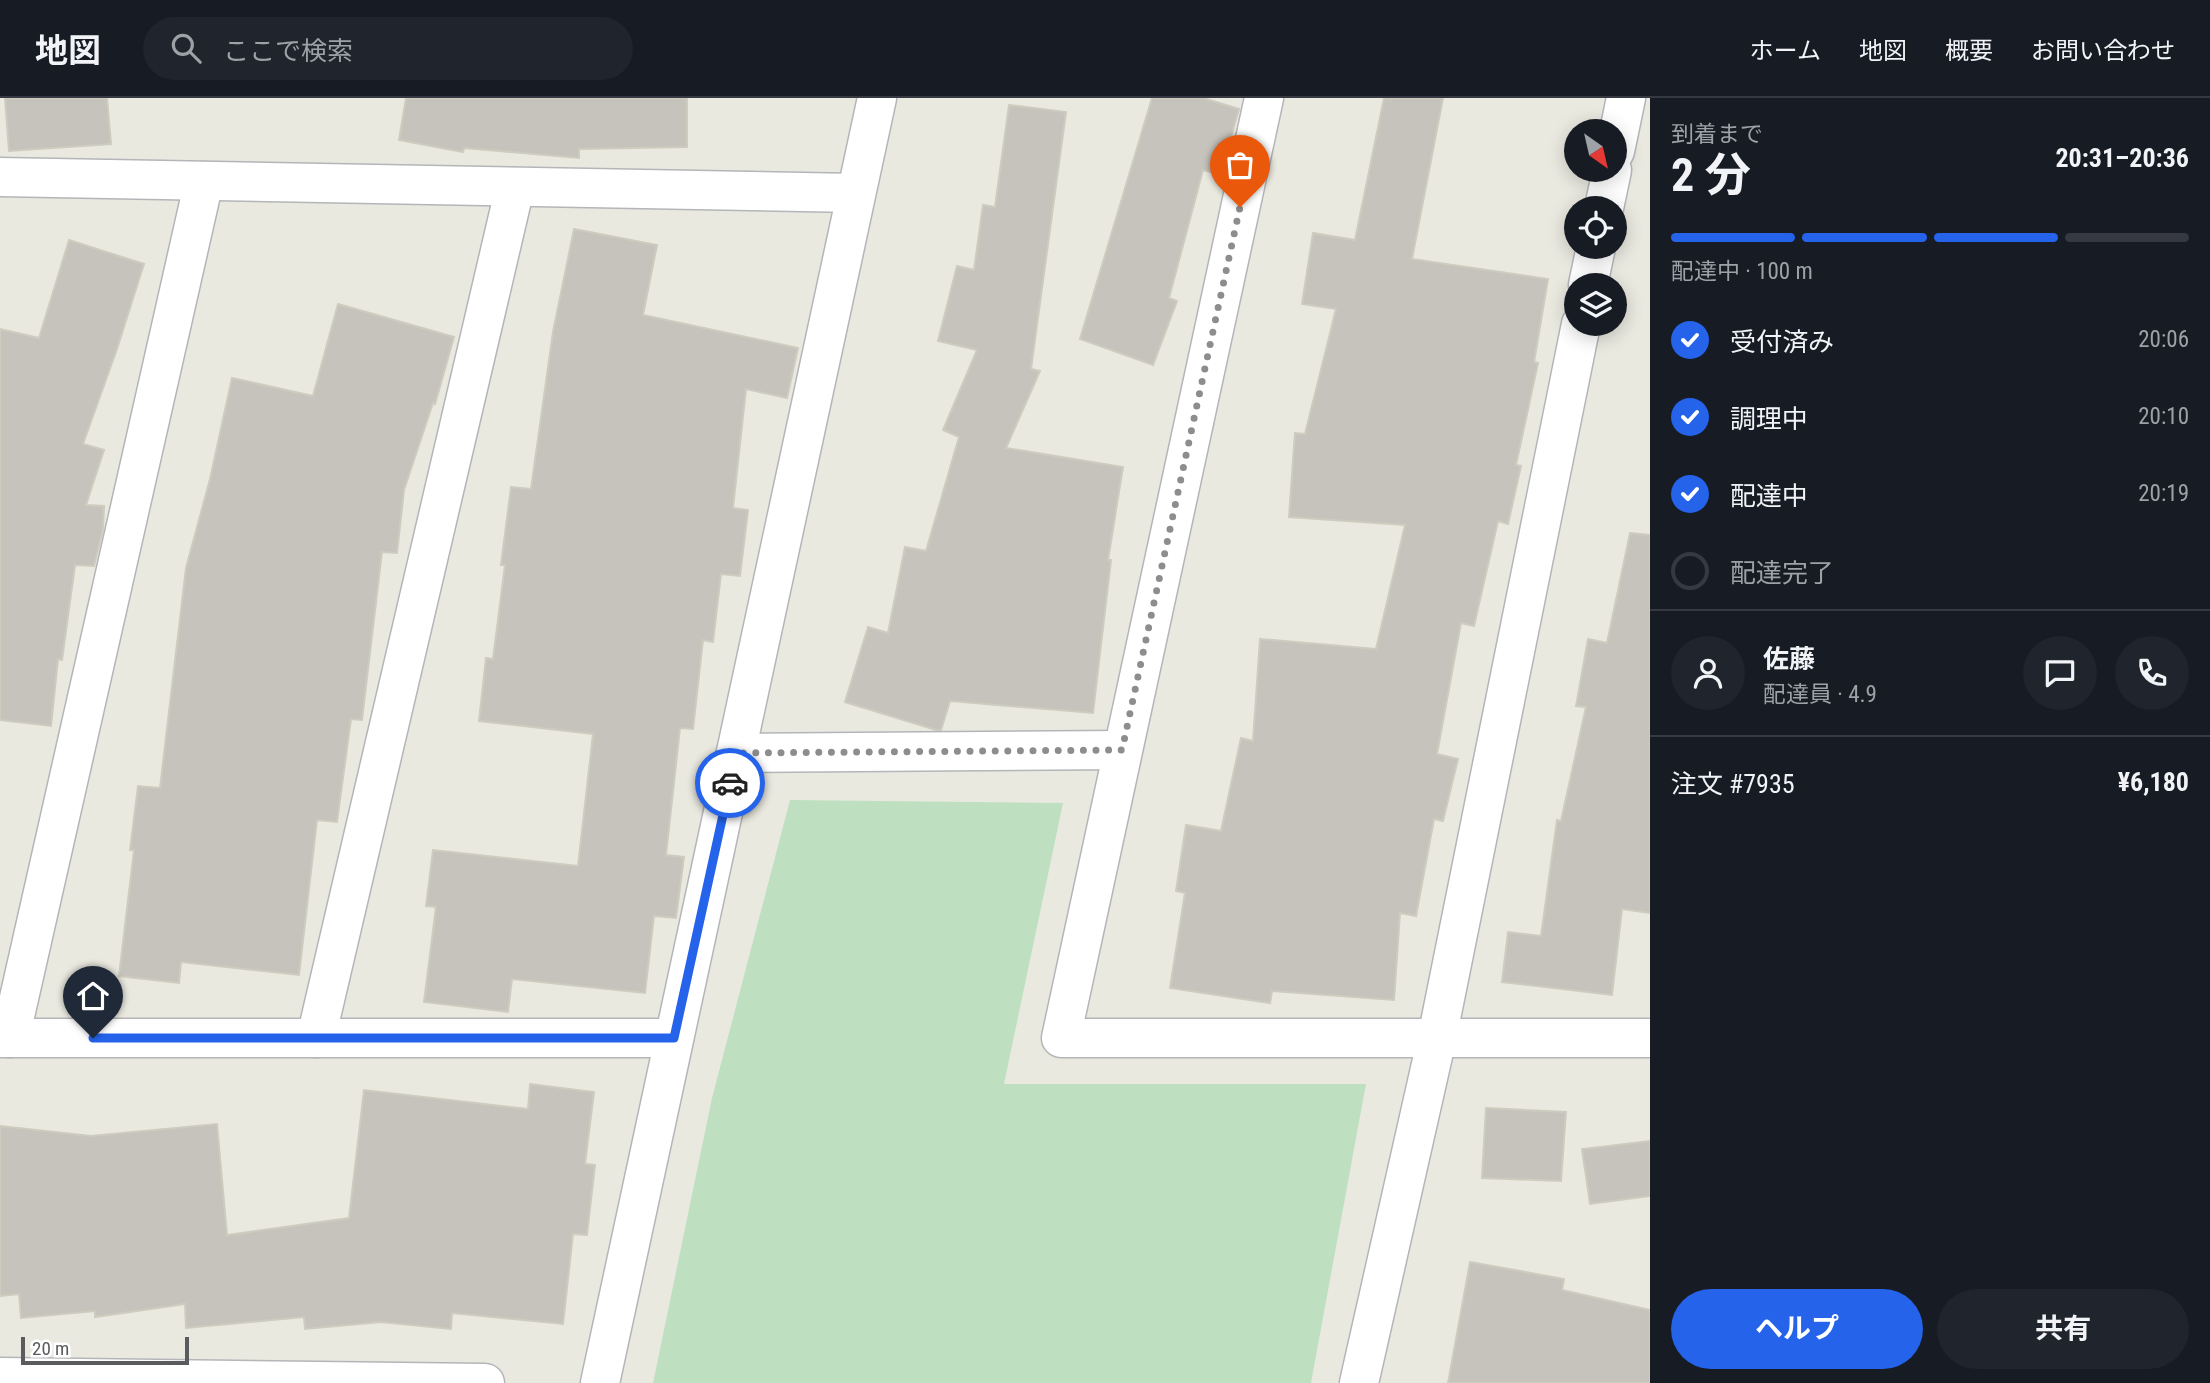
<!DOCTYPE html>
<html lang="ja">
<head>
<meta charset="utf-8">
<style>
	body { margin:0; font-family:"Roboto Condensed","Noto Sans JP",sans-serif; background:#20242c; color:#f1f3f6; height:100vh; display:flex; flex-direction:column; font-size:26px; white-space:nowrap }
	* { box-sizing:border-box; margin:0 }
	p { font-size:23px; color:#9ea1a6 }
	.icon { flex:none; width:38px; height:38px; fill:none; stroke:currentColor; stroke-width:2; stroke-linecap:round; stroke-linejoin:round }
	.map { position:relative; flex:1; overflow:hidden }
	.sheet { display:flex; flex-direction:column; background:#171b24; width:560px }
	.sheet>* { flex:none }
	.needle { width:46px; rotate:146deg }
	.buttons { position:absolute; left:1564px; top:21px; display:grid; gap:14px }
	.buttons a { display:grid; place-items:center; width:63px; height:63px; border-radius:50%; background:#171b24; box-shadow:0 4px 18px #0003; font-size:35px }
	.scale { position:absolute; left:21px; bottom:18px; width:168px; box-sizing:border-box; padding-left:7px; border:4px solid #595b5f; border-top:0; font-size:19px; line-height:24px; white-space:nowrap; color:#595b5f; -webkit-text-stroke:5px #fff; paint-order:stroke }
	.pin { position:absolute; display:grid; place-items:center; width:60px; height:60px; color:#fff; margin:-72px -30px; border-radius:50% 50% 50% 0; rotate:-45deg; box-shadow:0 0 7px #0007 }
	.pin .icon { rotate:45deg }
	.courier { position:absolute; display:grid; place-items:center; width:70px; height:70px; margin:-35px; border:5px solid #2563eb; border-radius:50%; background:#fff; color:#222; box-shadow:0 2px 9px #0007 }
	.headline em { font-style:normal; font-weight:700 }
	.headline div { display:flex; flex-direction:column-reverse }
	.headline { display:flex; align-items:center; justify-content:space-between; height:119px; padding:0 21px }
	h1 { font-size:46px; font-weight:700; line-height:52px }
	.bar { display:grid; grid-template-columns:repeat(4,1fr); gap:10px 7px; align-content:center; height:84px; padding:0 21px }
	.bar i { height:9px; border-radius:5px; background:#363941 }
	.bar .selected { background:#2563eb }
	.bar p { grid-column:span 4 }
	.line { display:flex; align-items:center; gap:18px; padding:0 21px; border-top:2px solid #363941 }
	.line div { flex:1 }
	.round { display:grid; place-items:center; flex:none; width:74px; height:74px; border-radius:37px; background:#20242c }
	ol { padding:0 21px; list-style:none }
	li { display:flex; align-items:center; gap:21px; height:77px }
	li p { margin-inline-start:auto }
	li .icon { padding:7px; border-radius:50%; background:#2563eb; color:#fff; stroke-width:4 }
	li:last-child { color:#9ea1a6 }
	li i { width:38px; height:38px; border:4px solid #363941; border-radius:50% }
	.button { display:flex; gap:14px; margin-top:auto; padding:14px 21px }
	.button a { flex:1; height:80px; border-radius:42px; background:#2563eb; color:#fff; font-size:28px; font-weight:700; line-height:80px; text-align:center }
	.button a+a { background:#20242c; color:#f1f3f6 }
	header { display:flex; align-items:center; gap:42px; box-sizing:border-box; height:98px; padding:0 35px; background:#171b24; border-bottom:2px solid #363941 }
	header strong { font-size:33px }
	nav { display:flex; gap:38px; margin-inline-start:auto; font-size:24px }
	.search { width:490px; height:63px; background:#20242c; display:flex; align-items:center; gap:18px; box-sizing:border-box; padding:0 24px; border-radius:38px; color:#9ea1a6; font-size:26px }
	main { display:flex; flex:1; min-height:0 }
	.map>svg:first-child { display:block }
</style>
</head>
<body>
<header>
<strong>地図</strong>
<div class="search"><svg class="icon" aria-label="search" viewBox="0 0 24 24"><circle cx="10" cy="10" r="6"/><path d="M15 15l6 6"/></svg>ここで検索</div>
<nav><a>ホーム</a><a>地図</a><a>概要</a><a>お問い合わせ</a></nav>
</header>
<main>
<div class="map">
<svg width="1650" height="1285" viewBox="0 0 1650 1285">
	<rect width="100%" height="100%" fill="#eae9e0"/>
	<path fill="#bee0c1" d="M 790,702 L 1063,705 L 1004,986 L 1366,986 L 1311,1285 L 653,1285 L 712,1000 Z"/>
	<g fill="#c6c3bc" stroke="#cecbbf" stroke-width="2">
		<path d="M 5,0 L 107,0 L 111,46 L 9,53 Z"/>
		<path d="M 406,0 L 687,0 L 687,49 L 579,51 L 579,60 L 464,50 L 463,54 L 399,42 Z"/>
		<path d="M 1152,0 L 1203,0 L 1239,11 L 1220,77 L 1203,72 L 1169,200 L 1177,203 L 1153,267 L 1080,241 Z"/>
		<path d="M 1384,0 L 1443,0 L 1412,161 L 1548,181 L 1534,264 L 1538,265 L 1516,367 L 1521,368 L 1508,426 L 1498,423 L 1474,528 L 1461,525 L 1437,656 L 1458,661 L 1443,723 L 1434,721 L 1416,818 L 1400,815 L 1394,902 L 1272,893 L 1270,905 L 1170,890 L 1185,795 L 1176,793 L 1186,727 L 1221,733 L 1241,640 L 1253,643 L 1260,541 L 1376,551 L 1405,427 L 1289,419 L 1295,335 L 1305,336 L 1336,211 L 1302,206 L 1313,135 L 1355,142 Z"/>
		<path d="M 1009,7 L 1066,14 L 1031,271 L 1040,273 L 1006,350 L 1123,369 L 1108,462 L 1111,462 L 1093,615 L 950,603 L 941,632 L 936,632 L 845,604 L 868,529 L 888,535 L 905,449 L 926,453 L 959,339 L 943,332 L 977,252 L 938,243 L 957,168 L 974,172 L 983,107 L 995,109 Z"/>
		<path d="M 574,131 L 657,147 L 643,217 L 798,250 L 787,300 L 746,291 L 733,410 L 748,412 L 740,478 L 721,476 L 713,544 L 703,542 L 693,631 L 680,630 L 666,757 L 684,759 L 676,820 L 654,818 L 645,895 L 512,881 L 508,914 L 424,904 L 436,809 L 426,808 L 433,752 L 578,768 L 593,636 L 479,623 L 486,560 L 493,561 L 505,467 L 501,467 L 511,389 L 531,391 L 553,234 Z"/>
		<path d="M 69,142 L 144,166 L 117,251 L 83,346 L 104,352 L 86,407 L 104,408 L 103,431 L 94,468 L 75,467 L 62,562 L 58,561 L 51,628 L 0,622 L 0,231 L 39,240 Z"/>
		<path d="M 338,206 L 454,239 L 435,306 L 433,305 L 404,392 L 397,455 L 382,454 L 362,622 L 351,621 L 337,724 L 317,722 L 299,877 L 181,864 L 179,885 L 119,878 L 134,752 L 130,752 L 138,688 L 160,690 L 186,470 L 210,381 L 232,280 L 313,298 Z"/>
		<path d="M 1630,435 L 1650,437 L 1650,815 L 1622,811 L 1612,897 L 1502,884 L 1508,834 L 1541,838 L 1557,722 L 1561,723 L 1586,609 L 1576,608 L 1588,541 L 1607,545 Z"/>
		<path d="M 530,986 L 594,994 L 585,1066 L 595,1067 L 587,1137 L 573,1136 L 563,1226 L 452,1215 L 451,1231 L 381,1224 L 305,1231 L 304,1219 L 186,1230 L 185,1206 L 95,1219 L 95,1213 L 21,1220 L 19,1196 L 0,1198 L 0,1028 L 91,1038 L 217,1026 L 227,1137 L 349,1120 L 364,992 L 528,1011 Z"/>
		<path d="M 1486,1010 L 1566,1014 L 1561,1083 L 1482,1080 Z"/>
		<path d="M 1650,1043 L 1650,1098 L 1590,1106 L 1582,1051 Z"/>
		<path d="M 1470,1164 L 1564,1181 L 1562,1192 L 1650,1212 L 1650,1285 L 1448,1285 Z"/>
	</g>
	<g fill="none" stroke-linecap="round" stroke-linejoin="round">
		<defs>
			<g id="minor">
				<path d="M 1264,0 L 1061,940 L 1650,940"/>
				<path d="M 1615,53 L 1626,0"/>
				<path d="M 0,79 L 856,95"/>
				<path d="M 1604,110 L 1612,72"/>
				<path d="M 1588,187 L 1596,149"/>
				<path d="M 736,655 L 1122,652"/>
				<path d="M 0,940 L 674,940"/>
				<path d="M 10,940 L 204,83"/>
				<path d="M 316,940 L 515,89"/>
				<path d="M 0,1279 L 485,1285"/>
				<path d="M 600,1285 L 877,0"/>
				<path d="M 1359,1285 L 1437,940 L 1581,226"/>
			</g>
		</defs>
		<use href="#minor" stroke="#b3b5b9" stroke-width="41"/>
		<use href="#minor" stroke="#fff" stroke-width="38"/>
	</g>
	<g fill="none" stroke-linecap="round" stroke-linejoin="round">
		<path stroke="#8c8d8c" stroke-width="7" stroke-dasharray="0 12.6" d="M 730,685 L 736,655 L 1122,652 L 1240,109"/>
		<path stroke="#2563eb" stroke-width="9" d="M 93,940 L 674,940 L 730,685"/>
	</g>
</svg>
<div class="buttons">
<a><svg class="needle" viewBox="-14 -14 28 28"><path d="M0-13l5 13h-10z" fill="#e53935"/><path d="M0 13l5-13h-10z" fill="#9ea1a6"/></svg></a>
<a><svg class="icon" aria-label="locate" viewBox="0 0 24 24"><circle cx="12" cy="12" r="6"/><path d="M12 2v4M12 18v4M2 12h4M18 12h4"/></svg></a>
<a><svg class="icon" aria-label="layers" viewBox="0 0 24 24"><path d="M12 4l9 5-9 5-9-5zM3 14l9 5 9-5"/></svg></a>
</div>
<div class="scale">20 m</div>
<div class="pin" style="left:1240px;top:109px;background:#ea580c"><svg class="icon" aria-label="bag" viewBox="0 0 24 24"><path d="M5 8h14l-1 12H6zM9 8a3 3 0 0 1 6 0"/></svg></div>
<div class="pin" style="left:93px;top:940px;background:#1f2937"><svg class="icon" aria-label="home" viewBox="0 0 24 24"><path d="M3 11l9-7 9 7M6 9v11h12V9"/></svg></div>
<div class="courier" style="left:730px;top:685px"><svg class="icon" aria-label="car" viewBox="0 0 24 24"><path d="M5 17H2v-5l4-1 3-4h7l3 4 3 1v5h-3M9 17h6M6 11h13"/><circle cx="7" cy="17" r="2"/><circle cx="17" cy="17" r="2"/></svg></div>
</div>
<section class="sheet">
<div class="headline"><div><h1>2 分</h1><p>到着まで</p></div><em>20:31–20:36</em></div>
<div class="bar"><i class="selected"></i><i class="selected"></i><i class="selected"></i><i></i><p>配達中 · 100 m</p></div>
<ol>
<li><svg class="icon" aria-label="check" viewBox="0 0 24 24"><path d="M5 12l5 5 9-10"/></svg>受付済み<p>20:06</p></li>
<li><svg class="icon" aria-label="check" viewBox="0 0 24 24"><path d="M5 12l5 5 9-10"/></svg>調理中<p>20:10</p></li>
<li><svg class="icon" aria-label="check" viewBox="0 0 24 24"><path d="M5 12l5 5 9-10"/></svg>配達中<p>20:19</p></li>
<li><i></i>配達完了</li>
</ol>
<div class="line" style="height:126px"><a class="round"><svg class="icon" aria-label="person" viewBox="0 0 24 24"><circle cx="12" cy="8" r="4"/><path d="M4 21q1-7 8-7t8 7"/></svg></a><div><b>佐藤</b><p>配達員 · 4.9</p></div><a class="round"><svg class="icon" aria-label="chat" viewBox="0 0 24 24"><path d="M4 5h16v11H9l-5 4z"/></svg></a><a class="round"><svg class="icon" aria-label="phone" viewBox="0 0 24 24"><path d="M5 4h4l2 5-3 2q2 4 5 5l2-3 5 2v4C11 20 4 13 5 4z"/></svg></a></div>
<div class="line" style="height:91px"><div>注文 #7935</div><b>¥6,180</b></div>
<div class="button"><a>ヘルプ</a><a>共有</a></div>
</section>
</main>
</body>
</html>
